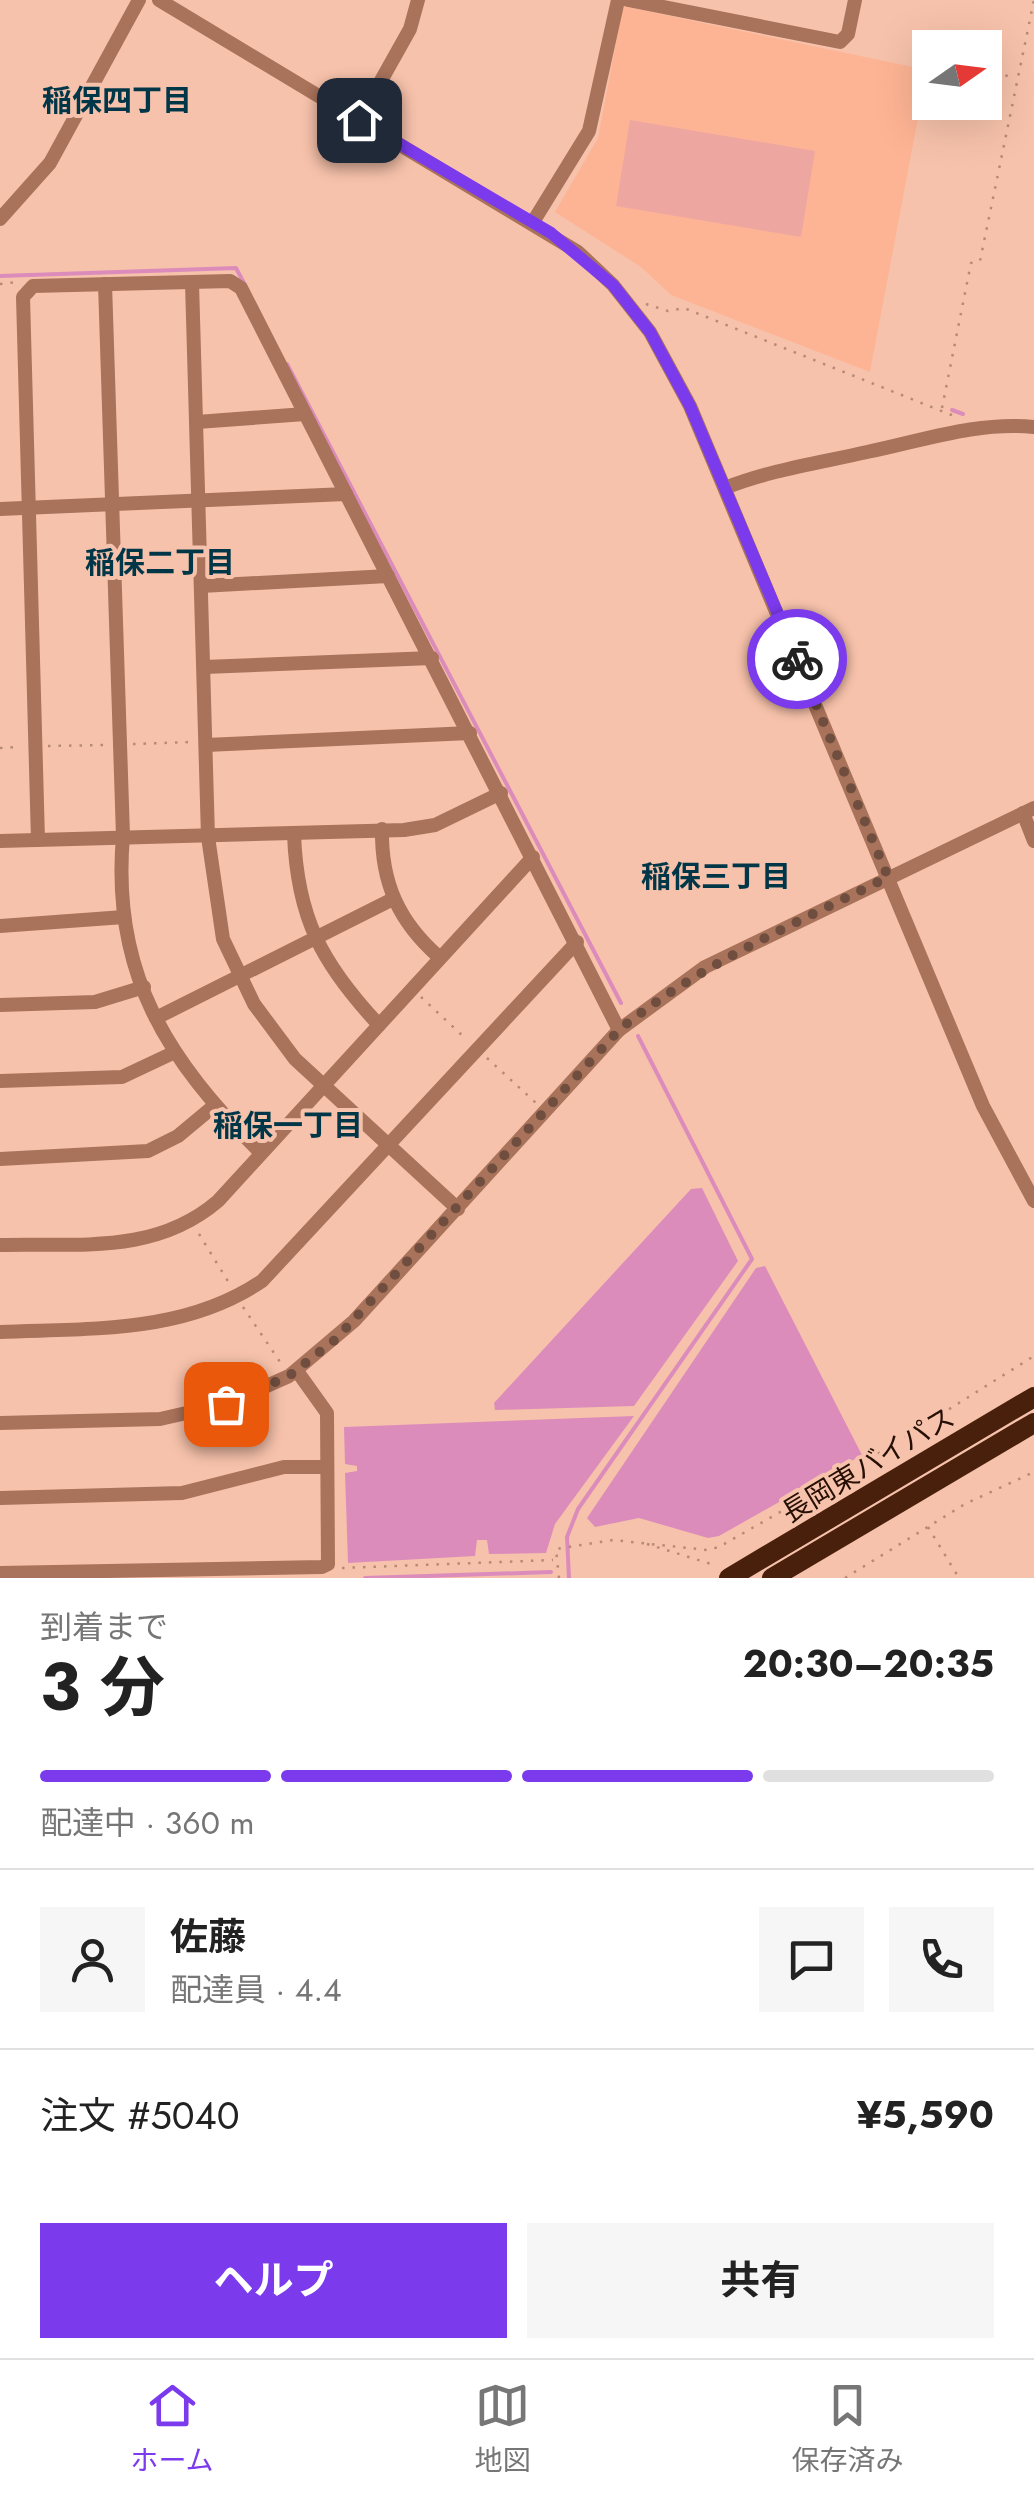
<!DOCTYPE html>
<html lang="ja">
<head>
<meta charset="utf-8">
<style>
	body { margin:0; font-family:Jost,"Noto Sans JP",sans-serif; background:#f6f6f6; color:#222; height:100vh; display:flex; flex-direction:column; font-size:38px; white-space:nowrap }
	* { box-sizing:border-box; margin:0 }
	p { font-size:32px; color:#767676 }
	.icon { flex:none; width:55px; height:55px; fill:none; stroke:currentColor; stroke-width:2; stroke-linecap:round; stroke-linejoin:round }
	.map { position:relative; height:1578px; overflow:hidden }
	.panel { display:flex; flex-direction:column; background:#fff; flex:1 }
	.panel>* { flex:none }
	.needle { width:65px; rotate:76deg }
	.tools { position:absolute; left:912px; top:30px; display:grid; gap:20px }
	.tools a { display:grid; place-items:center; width:90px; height:90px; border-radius:0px; background:#fff; box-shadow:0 10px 40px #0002; font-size:50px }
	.pin { position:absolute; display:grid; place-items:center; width:85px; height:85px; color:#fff; margin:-42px; border-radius:20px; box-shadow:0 5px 15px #0006 }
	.courier { position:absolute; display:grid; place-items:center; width:100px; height:100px; margin:-50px; border:8px solid #7c3aed; border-radius:50%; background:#fff; color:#222; box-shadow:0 2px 12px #0007 }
	.summary em { font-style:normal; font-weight:700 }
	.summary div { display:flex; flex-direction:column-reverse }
	.summary { display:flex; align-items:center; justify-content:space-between; height:170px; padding:0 40px }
	h1 { font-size:65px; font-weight:700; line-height:75px }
	.bar { display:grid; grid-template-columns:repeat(4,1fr); gap:15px 10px; align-content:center; height:120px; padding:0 40px }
	.bar i { height:12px; border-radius:8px; background:#e0e0e0 }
	.bar .on { background:#7c3aed }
	.bar p { grid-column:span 4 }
	.line { display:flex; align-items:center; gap:25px; padding:0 40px; border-top:2px solid #e0e0e0 }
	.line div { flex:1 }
	.round { display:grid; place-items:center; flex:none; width:105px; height:105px; border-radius:0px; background:#f6f6f6 }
	.action { display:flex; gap:20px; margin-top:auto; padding:20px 40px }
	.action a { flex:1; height:115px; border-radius:0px; background:#7c3aed; color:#fff; font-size:40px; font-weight:700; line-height:115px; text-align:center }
	.action a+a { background:#f6f6f6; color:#222 }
	.tabs { display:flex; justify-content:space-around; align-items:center; height:140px; border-top:2px solid #e0e0e0; background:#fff; font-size:28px; color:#767676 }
	.tabs a { display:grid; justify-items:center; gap:5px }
	.tabs .on { color:#7c3aed }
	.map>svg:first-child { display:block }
</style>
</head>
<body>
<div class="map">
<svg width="1034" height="1578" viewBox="0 0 1034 1578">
	<rect width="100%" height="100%" fill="#f7c2ab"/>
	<path fill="#fdb494" d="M 623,6 L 927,70 L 870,372 L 671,295 L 641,267 L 555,212 L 598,138 Z"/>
	<g fill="#dc8cbb">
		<path d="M 702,1188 L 738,1261 L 634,1406 L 495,1410 L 494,1403 L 691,1189 Z"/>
		<path d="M 765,1266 L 862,1455 L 719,1536 L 708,1538 L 639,1518 L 595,1527 L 587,1518 L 756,1268 Z"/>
		<path d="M 634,1416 L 555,1524 L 546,1553 L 489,1554 L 487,1540 L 477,1540 L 475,1556 L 348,1563 L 345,1473 L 357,1471 L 357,1466 L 345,1464 L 344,1427 Z"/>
	</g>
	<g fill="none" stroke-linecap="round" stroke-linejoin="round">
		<g stroke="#dc8cbb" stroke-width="4">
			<path d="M 0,276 L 236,268 L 245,285"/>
			<path d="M 287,364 L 621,1003"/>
			<path d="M 952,410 L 963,414"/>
			<path d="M 365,1578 L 551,1572"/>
			<path d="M 569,1578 L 567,1537 L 578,1509 L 752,1259 L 638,1036"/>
		</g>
	</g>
	<path fill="#eea6a1" d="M 630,120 L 815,151 L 801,237 L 616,206 Z"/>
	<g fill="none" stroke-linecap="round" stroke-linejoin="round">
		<g stroke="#b68a77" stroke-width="2.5" stroke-dasharray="2.5 8" stroke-linecap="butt">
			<path d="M 917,60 L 930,60"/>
			<path d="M 985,70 L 1015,78"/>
			<path d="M 0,284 L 18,282"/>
			<path d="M 646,304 L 668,311 L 684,308 L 959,418"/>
			<path d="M 942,408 L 971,263 L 980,261 L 1034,0"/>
			<path d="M 133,744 L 190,742"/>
			<path d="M 48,746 L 105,745"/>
			<path d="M 0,748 L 20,747"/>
			<path d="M 421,997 L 466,1039"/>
			<path d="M 487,1058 L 536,1103"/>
			<path d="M 199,1234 L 229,1283"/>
			<path d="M 243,1307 L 280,1362"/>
			<path d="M 928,1527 L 959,1578"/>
			<path d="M 647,1544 L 711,1564"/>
			<path d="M 342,1568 L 553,1560"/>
			<path d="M 559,1578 L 556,1549 L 613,1540 L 707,1550 L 719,1547 L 831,1483 L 1034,1356"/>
			<path d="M 845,1578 L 965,1504 L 1034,1472"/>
		</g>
		<g stroke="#a9725a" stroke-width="14">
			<path d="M 159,0 L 578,252 L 613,285 L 650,332 L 690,406 L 983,1106 L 1034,1201"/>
			<path d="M 628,0 L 840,42 L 848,34 L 855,0"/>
			<path d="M 359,120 L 410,29 L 418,0"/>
			<path d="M 0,219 L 50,163 L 139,0"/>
			<path d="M 533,222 L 589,131 L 618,0"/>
			<path d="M 192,283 L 208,837 L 223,939 L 254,1004 L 295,1059 L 458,1209"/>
			<path d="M 105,284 L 123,836 C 111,973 167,1060 261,1153"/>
			<path d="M 197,422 L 305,414"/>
			<path d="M 725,488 C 770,470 819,463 867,452 C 921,441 978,421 1034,427"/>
			<path d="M 0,509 L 346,494"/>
			<path d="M 201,586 L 388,576"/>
			<path d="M 204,667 L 432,658"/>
			<path d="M 206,745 L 470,733"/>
			<path d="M 1023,813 L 1034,841"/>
			<path d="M 382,829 C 381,883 399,922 439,957"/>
			<path d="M 294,834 C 297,918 322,964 379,1025"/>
			<path d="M 38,840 L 23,297 L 33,286 L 230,281 L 241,288 L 619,1030"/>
			<path d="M 0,841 L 404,830 L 435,825 L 501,793"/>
			<path d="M 0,926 L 124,917"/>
			<path d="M 0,1005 L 95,1002 L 144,987"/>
			<path d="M 156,1018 L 393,899"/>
			<path d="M 0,1081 L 122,1077 L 175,1052"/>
			<path d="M 0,1159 L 148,1151 L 178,1136 L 214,1106"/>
			<path d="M 0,1245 C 79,1243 155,1255 218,1201 L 533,857"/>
			<path d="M 0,1332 C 90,1328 184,1334 262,1281 L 577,942"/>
			<path d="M 0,1423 L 160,1419 L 226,1404 L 289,1376 L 354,1321 L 619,1030 L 705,967 L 1034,808"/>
			<path d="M 0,1498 L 182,1493 L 284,1467 L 327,1467"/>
			<path d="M 0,1573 L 322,1567 L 328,1564 L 327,1413 L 297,1371"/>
		</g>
		<g stroke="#49200c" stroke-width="20">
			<path d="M 729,1578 L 1034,1397"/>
			<path d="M 772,1578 L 1034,1423"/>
		</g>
	</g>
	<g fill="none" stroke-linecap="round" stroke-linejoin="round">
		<path stroke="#6f4e3f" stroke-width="10" stroke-dasharray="0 18" d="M 226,1404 L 289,1376 L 336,1339 L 619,1030 C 700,964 795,924 888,877 L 797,659"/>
		<path stroke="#7c3aed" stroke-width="12" d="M 359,120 L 551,233 L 613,285 L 650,332 L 690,406 L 797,659"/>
	</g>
	<g text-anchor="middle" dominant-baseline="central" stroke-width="8" stroke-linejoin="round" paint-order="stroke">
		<g font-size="28" fill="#260f05" stroke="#f7c2ab">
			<text transform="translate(868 1465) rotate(-31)">長岡東バイパス</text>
		</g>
		<g font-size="30" font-weight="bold" fill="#003748" stroke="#f7c2ab">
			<text x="117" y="100">稲保四丁目</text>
			<text x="160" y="562">稲保二丁目</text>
			<text x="716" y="876">稲保三丁目</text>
			<text x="288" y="1125">稲保一丁目</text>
		</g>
	</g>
</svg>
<div class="tools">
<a><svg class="needle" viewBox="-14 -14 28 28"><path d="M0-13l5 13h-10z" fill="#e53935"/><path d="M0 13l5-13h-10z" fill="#767676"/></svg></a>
</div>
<div class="pin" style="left:226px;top:1404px;background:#ea580c"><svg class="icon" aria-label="bag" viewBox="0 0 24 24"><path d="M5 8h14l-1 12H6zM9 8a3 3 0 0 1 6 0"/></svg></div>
<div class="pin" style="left:359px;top:120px;background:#1f2937"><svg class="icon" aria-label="home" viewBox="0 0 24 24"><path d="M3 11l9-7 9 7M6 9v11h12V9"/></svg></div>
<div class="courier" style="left:797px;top:659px"><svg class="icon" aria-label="bike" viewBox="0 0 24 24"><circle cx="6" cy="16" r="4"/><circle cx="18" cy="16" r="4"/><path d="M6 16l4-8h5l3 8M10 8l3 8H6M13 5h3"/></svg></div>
</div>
<section class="panel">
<div class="summary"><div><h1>3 分</h1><p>到着まで</p></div><em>20:30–20:35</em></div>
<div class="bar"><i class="on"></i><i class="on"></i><i class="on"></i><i></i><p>配達中 · 360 m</p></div>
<div class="line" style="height:180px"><a class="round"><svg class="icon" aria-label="person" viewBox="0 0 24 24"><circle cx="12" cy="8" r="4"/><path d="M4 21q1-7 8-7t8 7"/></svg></a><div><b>佐藤</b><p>配達員 · 4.4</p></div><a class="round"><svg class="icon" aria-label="chat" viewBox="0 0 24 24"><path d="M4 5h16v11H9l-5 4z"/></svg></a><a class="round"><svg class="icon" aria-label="phone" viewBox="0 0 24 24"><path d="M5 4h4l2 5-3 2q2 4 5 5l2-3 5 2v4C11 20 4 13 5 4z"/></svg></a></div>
<div class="line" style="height:130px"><div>注文 #5040</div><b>¥5,590</b></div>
<div class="action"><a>ヘルプ</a><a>共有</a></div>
</section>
<nav class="tabs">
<a class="on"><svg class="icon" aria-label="home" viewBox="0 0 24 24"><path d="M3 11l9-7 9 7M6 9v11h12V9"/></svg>ホーム</a>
<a><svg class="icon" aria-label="map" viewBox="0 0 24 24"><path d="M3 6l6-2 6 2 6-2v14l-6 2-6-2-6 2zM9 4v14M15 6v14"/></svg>地図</a>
<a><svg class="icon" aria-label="saved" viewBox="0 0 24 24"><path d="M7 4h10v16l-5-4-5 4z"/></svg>保存済み</a>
</nav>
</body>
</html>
